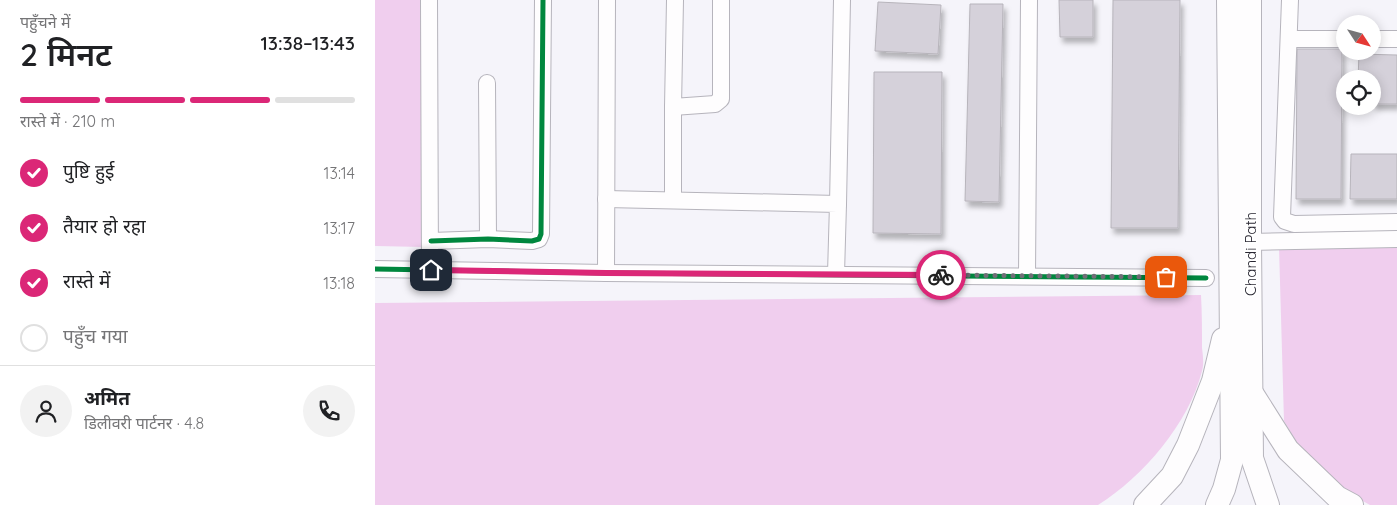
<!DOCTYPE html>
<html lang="hi">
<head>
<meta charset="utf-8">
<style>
	body { margin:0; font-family:Quicksand,"Noto Sans Devanagari",sans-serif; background:#f2f2f2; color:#202124; height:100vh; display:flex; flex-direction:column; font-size:19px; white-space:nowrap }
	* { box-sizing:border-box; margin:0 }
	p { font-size:16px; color:#757577 }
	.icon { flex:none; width:28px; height:28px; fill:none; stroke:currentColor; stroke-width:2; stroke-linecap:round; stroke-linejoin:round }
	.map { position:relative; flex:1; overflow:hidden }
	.panel { display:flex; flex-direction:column; background:#fff; width:375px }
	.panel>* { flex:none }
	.needle { width:32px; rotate:126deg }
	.buttons { position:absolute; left:961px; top:15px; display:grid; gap:10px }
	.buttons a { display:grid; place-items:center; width:45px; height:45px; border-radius:50%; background:#fff; box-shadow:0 2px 12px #0003; font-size:25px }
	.pin { position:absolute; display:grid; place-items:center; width:42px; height:42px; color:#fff; margin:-21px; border-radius:10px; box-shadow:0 2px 8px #0006 }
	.courier { position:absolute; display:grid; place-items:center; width:50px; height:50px; margin:-25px; border:4px solid #db2777; border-radius:50%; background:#fff; color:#222; box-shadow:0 1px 6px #0007 }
	.head em { font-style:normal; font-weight:600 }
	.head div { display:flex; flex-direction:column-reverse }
	.head { display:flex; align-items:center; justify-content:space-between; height:85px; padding:0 20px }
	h1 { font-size:32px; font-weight:600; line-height:38px }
	.bar { display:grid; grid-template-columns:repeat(4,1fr); gap:8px 5px; align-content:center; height:60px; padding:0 20px }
	.bar i { height:6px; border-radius:4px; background:#e0e0e0 }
	.bar .active { background:#db2777 }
	.bar p { grid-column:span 4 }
	.line { display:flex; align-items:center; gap:12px; padding:0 20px; border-top:1px solid #e0e0e0 }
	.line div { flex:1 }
	.round { display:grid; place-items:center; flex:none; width:52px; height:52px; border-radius:26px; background:#f2f2f2 }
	ol { padding:0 20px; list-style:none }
	li { display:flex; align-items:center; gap:15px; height:55px }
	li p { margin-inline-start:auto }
	li .icon { padding:5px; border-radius:50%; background:#db2777; color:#fff; stroke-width:4 }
	li:last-child { color:#757577 }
	li i { width:28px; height:28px; border:2px solid #e0e0e0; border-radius:50% }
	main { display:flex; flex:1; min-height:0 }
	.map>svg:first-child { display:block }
</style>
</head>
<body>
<main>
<section class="panel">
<div class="head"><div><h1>2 मिनट</h1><p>पहुँचने में</p></div><em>13:38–13:43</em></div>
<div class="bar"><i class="active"></i><i class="active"></i><i class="active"></i><i></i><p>रास्ते में · 210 m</p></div>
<ol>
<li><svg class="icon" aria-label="check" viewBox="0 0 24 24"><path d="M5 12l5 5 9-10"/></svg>पुष्टि हुई<p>13:14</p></li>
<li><svg class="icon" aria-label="check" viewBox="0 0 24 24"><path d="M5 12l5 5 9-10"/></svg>तैयार हो रहा<p>13:17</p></li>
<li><svg class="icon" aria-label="check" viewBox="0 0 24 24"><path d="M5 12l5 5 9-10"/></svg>रास्ते में<p>13:18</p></li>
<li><i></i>पहुँच गया</li>
</ol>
<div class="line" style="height:90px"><a class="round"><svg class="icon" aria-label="person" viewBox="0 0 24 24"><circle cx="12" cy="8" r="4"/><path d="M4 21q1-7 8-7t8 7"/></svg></a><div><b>अमित</b><p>डिलीवरी पार्टनर · 4.8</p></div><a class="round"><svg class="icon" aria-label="phone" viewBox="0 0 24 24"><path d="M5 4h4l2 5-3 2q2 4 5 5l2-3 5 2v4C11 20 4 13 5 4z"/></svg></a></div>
</section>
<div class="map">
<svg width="1022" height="505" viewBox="0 0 1022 505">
	<defs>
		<filter id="shadow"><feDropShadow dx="3" dy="5.5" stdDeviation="2.5" flood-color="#0004"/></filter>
	</defs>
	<rect width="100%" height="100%" fill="#f5f4fa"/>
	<g fill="#f0ceee">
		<path d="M 0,0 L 52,0 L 49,247 L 0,246 Z"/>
		<path d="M 904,247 L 1022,248 L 1022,505 L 995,505 L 968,490 L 927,451 L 909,421 Z"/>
		<path d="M 826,295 C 827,313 827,330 827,348 C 828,356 829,364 827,371 C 814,423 768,477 723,505 L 0,505 L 0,303 Z"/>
	</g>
	<g fill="#d5d1da" stroke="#b7b4bb" filter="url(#shadow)">
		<path d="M 684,0 L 718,0 L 718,37 L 685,37 Z"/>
		<path d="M 738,0 L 805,0 L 803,228 L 736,228 Z"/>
		<path d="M 503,2 L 566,5 L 563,54 L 500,51 Z"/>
		<path d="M 595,4 L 628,4 L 624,202 L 590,201 Z"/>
		<path d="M 922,49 L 967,49 L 966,199 L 921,199 Z"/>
		<path d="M 984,54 L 1022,55 L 1022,104 L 998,104 L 998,79 L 983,79 Z"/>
		<path d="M 499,72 L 567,72 L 566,234 L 498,233 Z"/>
		<path d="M 976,154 L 1022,154 L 1022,199 L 975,199 Z"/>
	</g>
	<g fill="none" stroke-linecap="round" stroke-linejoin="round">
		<defs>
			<g id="street">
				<path d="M 54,0 L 55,270"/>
				<path d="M 300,0 L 298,107 L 340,104 L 346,99 L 346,0"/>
				<path d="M 915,0 L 907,217 L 910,221 L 919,224 L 1022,222"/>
				<path d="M 914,39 L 970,39"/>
				<path d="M 998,39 L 1022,39"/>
				<path d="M 112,83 L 113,239"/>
				<path d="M 231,199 L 463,204 L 461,274"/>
				<path d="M 298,200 L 298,107"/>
				<path d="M 463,204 L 467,0"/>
				<path d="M 56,241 L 113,239 L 157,241 L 164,239 L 166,234 L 168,0"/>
				<path d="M 875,242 L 1022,239"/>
				<path d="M 0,269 L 231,273 L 831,278"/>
				<path d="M 231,273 L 232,0"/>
				<path d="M 652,275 L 654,0"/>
			</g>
			<g id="secondary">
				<path d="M 875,0 L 875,242 L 877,458 L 893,505"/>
				<path d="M 877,393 L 913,450 L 962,497 L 977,505"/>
				<path d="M 770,505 L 797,476 L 813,445 L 838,381 L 848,339"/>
				<path d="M 842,505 L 849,489 L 857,460 L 853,0"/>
			</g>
		</defs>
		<use href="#street" stroke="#b6b4bc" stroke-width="18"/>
		<use href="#secondary" stroke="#b6b4bc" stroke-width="24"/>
		<use href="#street" stroke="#fefdfe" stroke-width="16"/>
		<use href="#secondary" stroke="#fefdfe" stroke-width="22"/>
		<defs>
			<g id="cycleway">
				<path d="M 56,241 L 113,239 L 157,241 L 164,239 L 166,234 L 168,0"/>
				<path d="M 0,269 L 231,273 L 831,278"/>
			</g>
		</defs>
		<use href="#cycleway" stroke="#fff" stroke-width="8"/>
		<use href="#cycleway" stroke="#00873e" stroke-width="5"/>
	</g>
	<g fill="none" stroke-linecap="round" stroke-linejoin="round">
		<path stroke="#706e77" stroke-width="5" stroke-dasharray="0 9" d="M 566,275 L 791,277"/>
		<path stroke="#db2777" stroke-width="6" d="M 56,270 L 231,273 L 566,275"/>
	</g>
	<g text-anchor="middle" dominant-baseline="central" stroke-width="4" stroke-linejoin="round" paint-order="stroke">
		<g font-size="15" fill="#282631" stroke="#fff">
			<text transform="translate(875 254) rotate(-90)">Chandi Path</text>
		</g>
	</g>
</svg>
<div class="buttons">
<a><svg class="needle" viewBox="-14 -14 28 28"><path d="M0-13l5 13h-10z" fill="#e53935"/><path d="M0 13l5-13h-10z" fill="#757577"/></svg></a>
<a><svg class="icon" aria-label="locate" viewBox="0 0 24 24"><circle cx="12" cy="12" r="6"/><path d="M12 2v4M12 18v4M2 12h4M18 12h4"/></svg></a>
</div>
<div class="pin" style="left:791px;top:277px;background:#ea580c"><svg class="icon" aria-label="bag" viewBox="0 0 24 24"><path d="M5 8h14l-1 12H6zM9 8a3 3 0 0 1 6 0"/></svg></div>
<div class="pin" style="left:56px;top:270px;background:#1f2937"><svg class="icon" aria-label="home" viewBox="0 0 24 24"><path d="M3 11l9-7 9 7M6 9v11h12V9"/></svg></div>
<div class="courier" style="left:566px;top:275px"><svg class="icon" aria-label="bike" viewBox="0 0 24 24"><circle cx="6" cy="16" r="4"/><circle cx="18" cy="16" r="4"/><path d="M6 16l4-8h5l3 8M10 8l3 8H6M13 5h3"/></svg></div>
</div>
</main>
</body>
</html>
